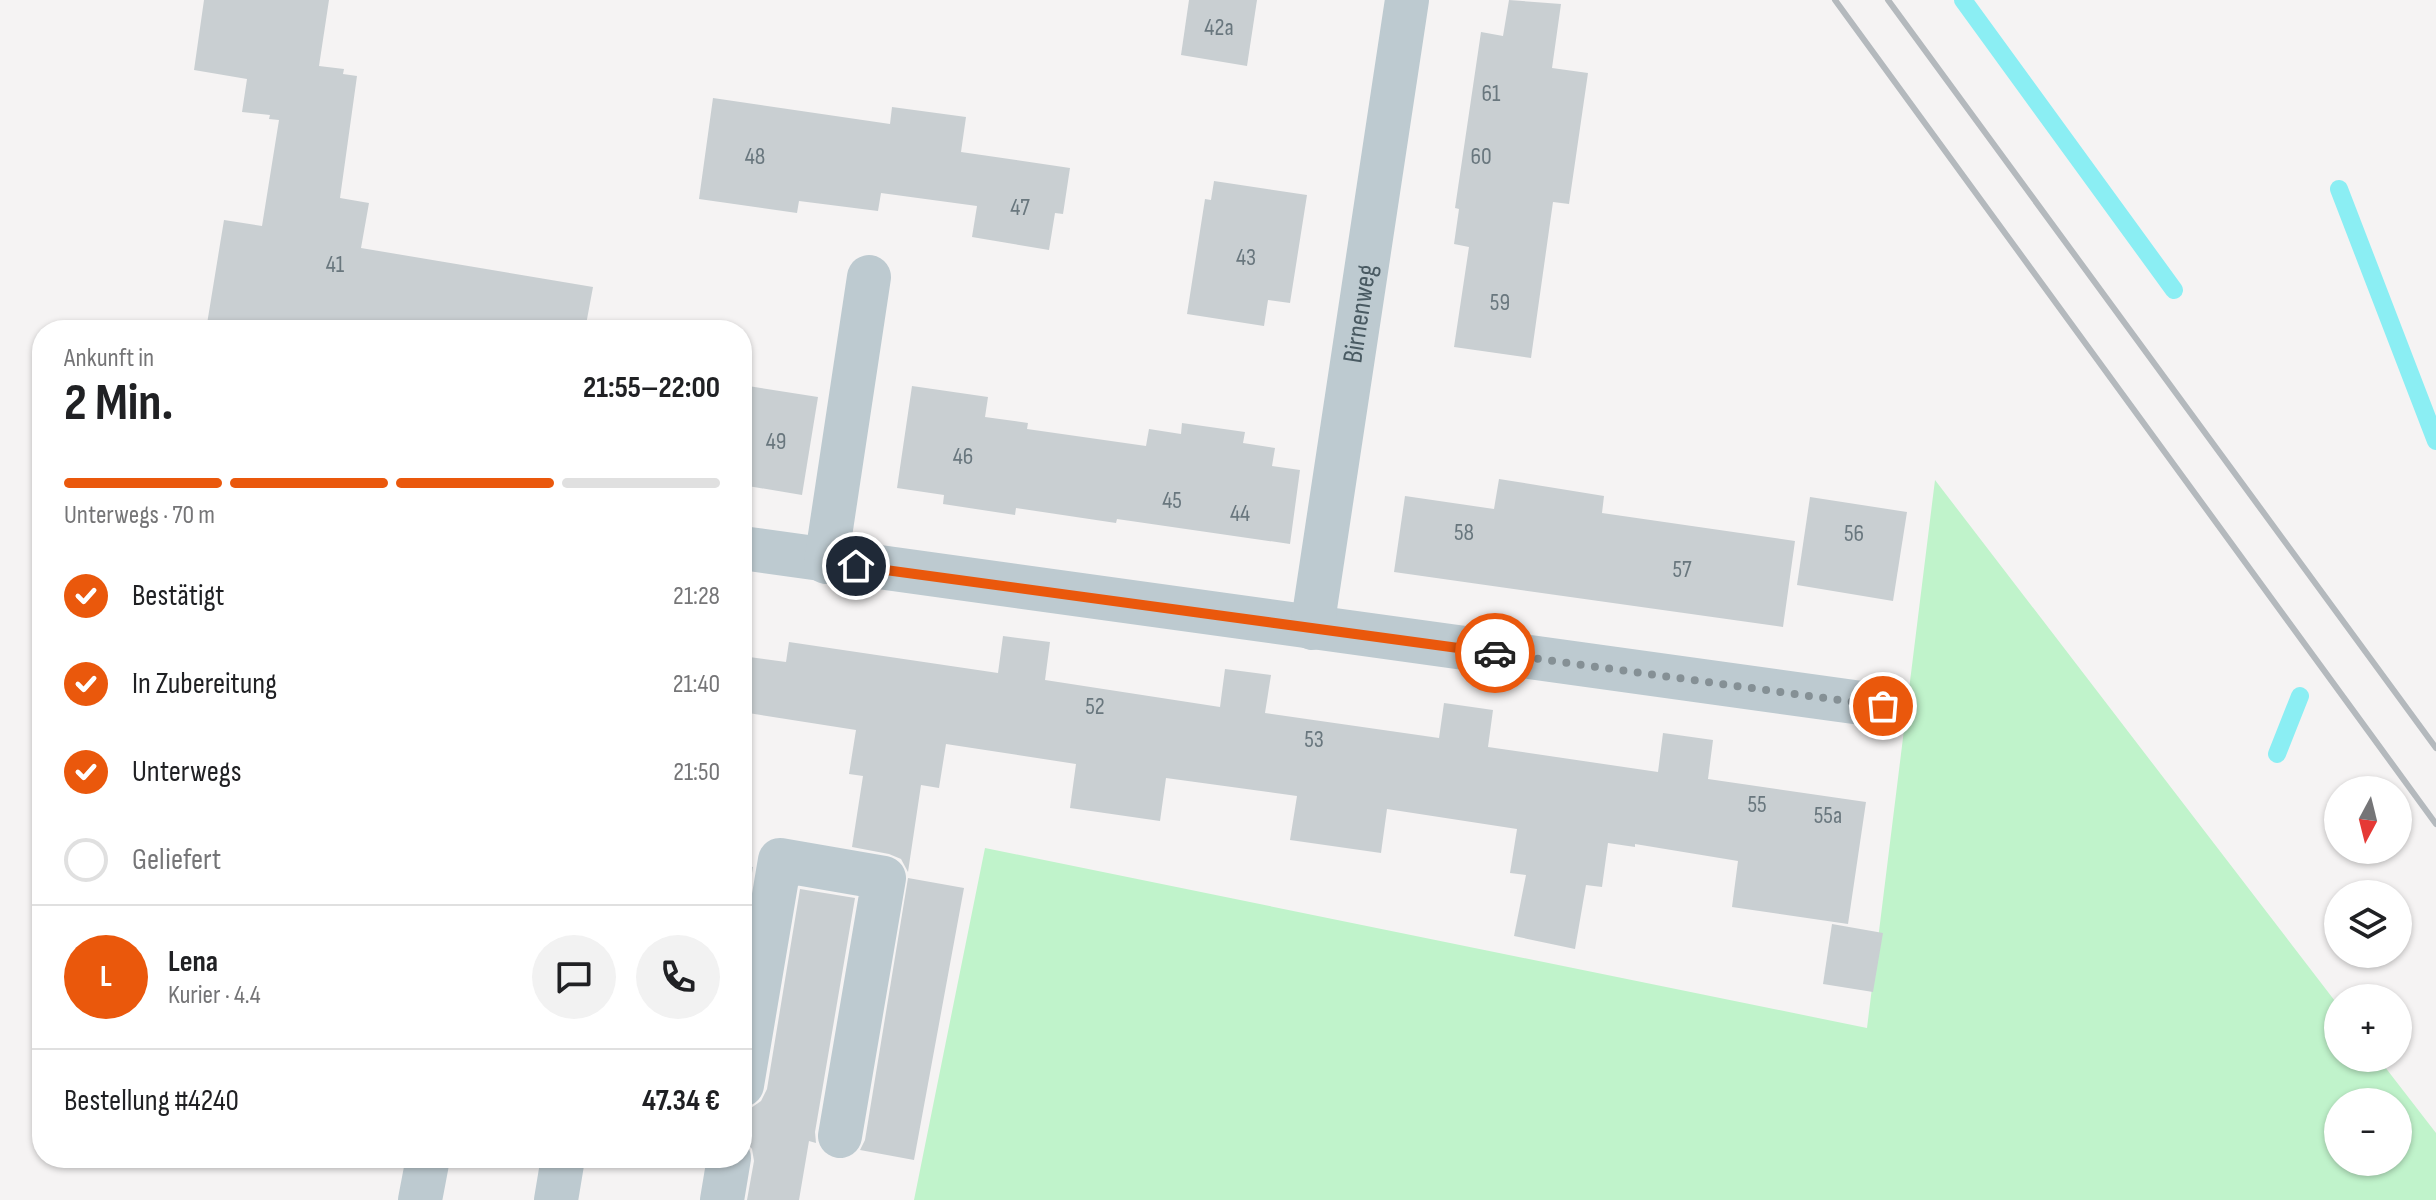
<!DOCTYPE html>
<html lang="de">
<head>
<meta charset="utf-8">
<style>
	body { margin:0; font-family:"Sofia Sans Condensed",sans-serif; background:#f2f2f2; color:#202124; height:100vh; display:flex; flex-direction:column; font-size:30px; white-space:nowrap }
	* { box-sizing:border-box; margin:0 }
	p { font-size:26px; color:#757577 }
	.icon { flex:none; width:44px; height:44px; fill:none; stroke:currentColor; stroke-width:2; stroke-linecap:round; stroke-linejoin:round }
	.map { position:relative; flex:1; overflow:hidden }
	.details { position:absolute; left:32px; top:320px; width:720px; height:848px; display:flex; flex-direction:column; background:#fff; border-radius:32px; box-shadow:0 2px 6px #0004 }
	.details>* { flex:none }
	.needle { width:52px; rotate:187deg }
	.tools { position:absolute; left:2324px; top:776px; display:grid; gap:16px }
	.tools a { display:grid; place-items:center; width:88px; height:88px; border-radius:50%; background:#fff; box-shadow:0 2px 6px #0004; font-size:40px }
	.pin { position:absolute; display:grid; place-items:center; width:68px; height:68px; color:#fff; margin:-34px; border:4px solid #fff; border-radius:50%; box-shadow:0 2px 8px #0007 }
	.courier { position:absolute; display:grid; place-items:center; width:80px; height:80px; margin:-40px; border:6px solid #ea580c; border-radius:50%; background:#fff; color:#222; box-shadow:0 2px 10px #0007 }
	.head em { font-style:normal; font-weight:700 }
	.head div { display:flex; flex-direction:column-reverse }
	.head { display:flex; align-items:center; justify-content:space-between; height:136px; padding:0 32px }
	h1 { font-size:52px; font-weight:700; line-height:60px }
	.bar { display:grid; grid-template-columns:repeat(4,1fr); gap:12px 8px; align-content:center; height:96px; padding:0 32px }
	.bar i { height:10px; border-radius:6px; background:#e0e0e0 }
	.bar .current { background:#ea580c }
	.bar p { grid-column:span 4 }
	.line { display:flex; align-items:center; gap:20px; padding:0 32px; border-top:2px solid #e0e0e0 }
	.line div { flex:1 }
	.round { display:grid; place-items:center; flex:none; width:84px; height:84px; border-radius:42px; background:#f2f2f2 }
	ol { padding:0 32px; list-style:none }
	li { display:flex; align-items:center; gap:24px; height:88px }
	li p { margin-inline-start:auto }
	li .icon { padding:8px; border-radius:50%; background:#ea580c; color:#fff; stroke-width:4 }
	li:last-child { color:#757577 }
	li i { width:44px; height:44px; border:4px solid #e0e0e0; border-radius:50% }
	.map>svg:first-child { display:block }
</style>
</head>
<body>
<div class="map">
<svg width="2436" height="1200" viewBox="0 0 2436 1200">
	<rect width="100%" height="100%" fill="#f5f3f3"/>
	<path fill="#c0f3cb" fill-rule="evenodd" d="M 1935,480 L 2338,1005 L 2338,1058 L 2378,1058 L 2436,1133 L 2436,1200 L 914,1200 L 985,848 L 1867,1028 ZM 2338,1102 L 2398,1102 L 2398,1162 L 2338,1162 Z"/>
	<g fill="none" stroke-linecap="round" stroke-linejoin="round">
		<g stroke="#8beef3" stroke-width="18">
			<path d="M 1963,0 L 2174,290"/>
			<path d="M 2339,189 L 2436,441"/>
			<path d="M 2277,754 L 2300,696"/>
		</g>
	</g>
	<g fill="#c9cfd2">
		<path d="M 204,0 L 329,0 L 319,66 L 344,69 L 343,74 L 357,76 L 340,198 L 369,203 L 361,248 L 593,287 L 585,330 L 206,330 L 224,220 L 262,226 L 279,120 L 269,119 L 270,115 L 242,112 L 247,79 L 194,70 Z"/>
		<path d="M 1189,0 L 1257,0 L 1247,66 L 1181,55 Z"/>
		<path d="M 1509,0 L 1561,4 L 1552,68 L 1588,73 L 1569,204 L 1553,202 L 1531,358 L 1454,347 L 1469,247 L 1454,244 L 1459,209 L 1455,208 L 1481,32 L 1503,36 Z"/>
		<path d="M 713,98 L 890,124 L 892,107 L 966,117 L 961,152 L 1070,168 L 1063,214 L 1055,213 L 1049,250 L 972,237 L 977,206 L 881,193 L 878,211 L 799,201 L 797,213 L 699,199 Z"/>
		<path d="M 1214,181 L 1307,195 L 1290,303 L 1268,300 L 1264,326 L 1187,314 L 1205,199 L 1211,200 Z"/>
		<path d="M 742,385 L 818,397 L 802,495 L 742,485 Z"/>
		<path d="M 912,386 L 988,397 L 985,417 L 1028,423 L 1027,429 L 1146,446 L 1149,429 L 1181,434 L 1182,423 L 1245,432 L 1243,443 L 1275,448 L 1272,466 L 1300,470 L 1290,544 L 1117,519 L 1116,523 L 1016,508 L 1015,515 L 943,504 L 944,495 L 897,488 Z"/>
		<path d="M 1499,479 L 1604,496 L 1602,513 L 1795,541 L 1783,627 L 1394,572 L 1405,496 L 1494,509 Z"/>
		<path d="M 1810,497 L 1907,512 L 1893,601 L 1797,585 Z"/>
		<path d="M 1003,636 L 1050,642 L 1045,680 L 1220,707 L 1225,669 L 1271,675 L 1265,713 L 1439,738 L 1444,703 L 1493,710 L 1488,747 L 1658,772 L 1663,733 L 1713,740 L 1708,779 L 1866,802 L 1848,924 L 1732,907 L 1738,861 L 1635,844 L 1635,847 L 1608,843 L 1602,887 L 1586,885 L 1575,949 L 1514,936 L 1526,875 L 1510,873 L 1517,829 L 1387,809 L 1381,853 L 1290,840 L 1297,796 L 1166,778 L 1160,821 L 1070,808 L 1076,764 L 946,744 L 939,788 L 921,785 L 908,872 L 901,859 L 889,854 L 852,847 L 863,776 L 849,774 L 856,730 L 742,712 L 742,656 L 786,662 L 789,642 L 998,673 Z"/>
		<path d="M 742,865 L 753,867 L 742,935 Z"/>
		<path d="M 908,878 L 964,888 L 914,1160 L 860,1150 L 865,1140 Z"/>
		<path d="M 800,889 L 855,898 L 815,1132 L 816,1143 L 809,1141 L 799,1200 L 747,1200 L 754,1161 L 752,1149 L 742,1137 L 742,1109 L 751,1108 L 761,1101 L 767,1089 Z"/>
		<path d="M 1832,924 L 1883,933 L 1873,992 L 1823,984 Z"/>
	</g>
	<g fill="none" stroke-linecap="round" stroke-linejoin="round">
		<g stroke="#bdcad0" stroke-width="44">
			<path d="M 742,548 L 1883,706"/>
			<path d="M 826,562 L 869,277"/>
			<path id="s1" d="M 1312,628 L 1407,0"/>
			<path d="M 742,1085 L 780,860 L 884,878 L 840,1136"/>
			<path d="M 420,1200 L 428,1158"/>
			<path d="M 556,1200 L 563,1158"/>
			<path d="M 722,1200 L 729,1158"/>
		</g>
		<g stroke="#b4b9bd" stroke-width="6">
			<path d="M 1835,0 L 2436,824"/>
			<path d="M 1888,0 L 2436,748"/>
		</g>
	</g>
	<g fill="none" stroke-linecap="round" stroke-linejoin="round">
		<path stroke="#859095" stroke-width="8" stroke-dasharray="0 14.4" d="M 1495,653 L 1883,706"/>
		<path stroke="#ea580c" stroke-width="10" d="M 856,566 L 1495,653"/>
	</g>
	<g text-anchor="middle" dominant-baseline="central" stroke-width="6" stroke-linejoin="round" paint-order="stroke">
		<g font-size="24" fill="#69777e">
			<text x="1219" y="27">42a</text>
			<text x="1491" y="93">61</text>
			<text x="755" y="156">48</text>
			<text x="1481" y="156">60</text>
			<text x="1020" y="207">47</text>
			<text x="1246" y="257">43</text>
			<text x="335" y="264">41</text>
			<text x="1500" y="302">59</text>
			<text x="776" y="441">49</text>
			<text x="963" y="456">46</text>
			<text x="1172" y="500">45</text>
			<text x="1240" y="513">44</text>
			<text x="1464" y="532">58</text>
			<text x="1854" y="533">56</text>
			<text x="1682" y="569">57</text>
			<text x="1095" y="706">52</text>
			<text x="1314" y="739">53</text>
			<text x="1757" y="804">55</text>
			<text x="1828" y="815">55a</text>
		</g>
		<g font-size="28" fill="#495a62" stroke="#fff">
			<text stroke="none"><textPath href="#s1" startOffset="318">Birnenweg</textPath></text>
		</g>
	</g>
</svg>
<div class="tools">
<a><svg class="needle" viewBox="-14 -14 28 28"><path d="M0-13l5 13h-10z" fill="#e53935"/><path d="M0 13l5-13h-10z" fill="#757577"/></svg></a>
<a><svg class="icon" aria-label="layers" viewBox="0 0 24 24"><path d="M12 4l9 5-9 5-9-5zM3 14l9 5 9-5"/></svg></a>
<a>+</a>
<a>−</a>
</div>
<div class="pin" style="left:1883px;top:706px;background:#ea580c"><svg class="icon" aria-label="bag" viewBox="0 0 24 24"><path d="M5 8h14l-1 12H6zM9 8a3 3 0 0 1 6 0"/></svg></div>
<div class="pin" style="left:856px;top:566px;background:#1f2937"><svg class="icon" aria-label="home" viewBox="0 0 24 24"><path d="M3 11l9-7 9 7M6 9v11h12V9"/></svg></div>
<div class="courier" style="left:1495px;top:653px"><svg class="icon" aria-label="car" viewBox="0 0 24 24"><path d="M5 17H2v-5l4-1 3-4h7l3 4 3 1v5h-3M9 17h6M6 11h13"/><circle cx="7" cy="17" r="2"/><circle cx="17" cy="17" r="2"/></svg></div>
<section class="details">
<div class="head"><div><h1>2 Min.</h1><p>Ankunft in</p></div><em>21:55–22:00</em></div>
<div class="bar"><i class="current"></i><i class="current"></i><i class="current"></i><i></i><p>Unterwegs · 70 m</p></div>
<ol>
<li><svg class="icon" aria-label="check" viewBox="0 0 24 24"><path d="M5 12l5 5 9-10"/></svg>Bestätigt<p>21:28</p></li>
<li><svg class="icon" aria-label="check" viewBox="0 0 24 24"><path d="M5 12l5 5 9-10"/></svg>In Zubereitung<p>21:40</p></li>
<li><svg class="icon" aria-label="check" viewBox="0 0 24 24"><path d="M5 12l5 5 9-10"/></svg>Unterwegs<p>21:50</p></li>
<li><i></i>Geliefert</li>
</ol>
<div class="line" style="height:144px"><b class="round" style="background:#ea580c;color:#fff">L</b><div><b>Lena</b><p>Kurier · 4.4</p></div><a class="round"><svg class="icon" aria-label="chat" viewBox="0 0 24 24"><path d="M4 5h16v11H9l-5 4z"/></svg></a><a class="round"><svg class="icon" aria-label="phone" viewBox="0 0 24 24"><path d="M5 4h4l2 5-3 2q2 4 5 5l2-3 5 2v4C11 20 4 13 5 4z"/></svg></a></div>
<div class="line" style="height:104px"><div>Bestellung #4240</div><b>47.34 €</b></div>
</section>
</div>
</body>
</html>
